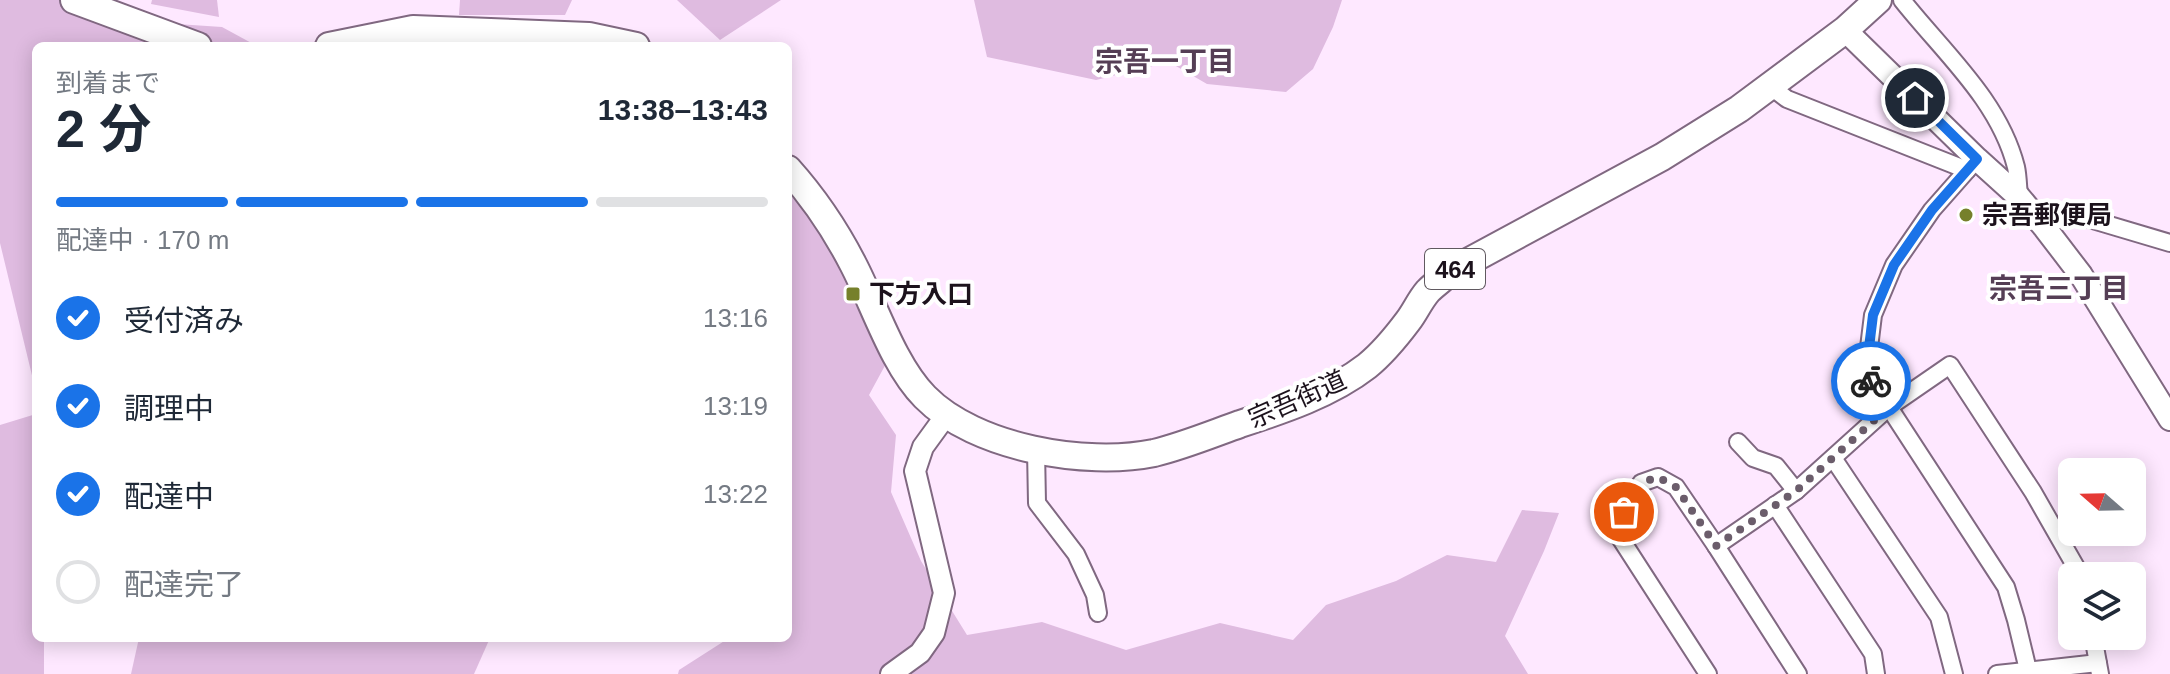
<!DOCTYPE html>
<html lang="ja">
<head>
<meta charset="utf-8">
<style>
	body { margin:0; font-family:Helvetica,"Noto Sans JP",sans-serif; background:#f6f6f7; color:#1f2937; height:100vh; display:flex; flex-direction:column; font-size:30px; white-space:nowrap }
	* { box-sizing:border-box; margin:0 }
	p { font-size:26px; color:#747a83 }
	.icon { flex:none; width:44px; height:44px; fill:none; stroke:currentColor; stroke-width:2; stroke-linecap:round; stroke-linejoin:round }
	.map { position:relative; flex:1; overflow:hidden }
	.sheet { position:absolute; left:32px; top:42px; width:760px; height:600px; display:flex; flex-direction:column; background:#fff; border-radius:12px; box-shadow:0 4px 20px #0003 }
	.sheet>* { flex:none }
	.needle { width:52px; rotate:290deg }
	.fabs { position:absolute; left:2058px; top:458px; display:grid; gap:16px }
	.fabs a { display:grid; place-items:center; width:88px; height:88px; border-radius:12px; background:#fff; box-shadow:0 4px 20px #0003; font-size:40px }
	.pin { position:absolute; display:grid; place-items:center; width:68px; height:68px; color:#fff; margin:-34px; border:4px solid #fff; border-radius:50%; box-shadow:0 2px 8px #0007 }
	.courier { position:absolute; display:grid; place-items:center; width:80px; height:80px; margin:-40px; border:6px solid #1a73e8; border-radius:50%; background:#fff; color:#222; box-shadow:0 2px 10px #0007 }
	.overview em { font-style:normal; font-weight:700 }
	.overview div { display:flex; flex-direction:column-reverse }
	.overview { display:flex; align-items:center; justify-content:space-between; height:136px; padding:0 24px }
	h1 { font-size:52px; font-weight:700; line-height:60px }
	.bar { display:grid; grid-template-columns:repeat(4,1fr); gap:12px 8px; align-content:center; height:96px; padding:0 24px }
	.bar i { height:10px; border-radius:6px; background:#e0e1e3 }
	.bar .current { background:#1a73e8 }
	.bar p { grid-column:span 4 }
	ol { padding:0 24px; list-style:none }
	li { display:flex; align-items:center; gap:24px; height:88px }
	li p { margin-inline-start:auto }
	li .icon { padding:8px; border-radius:50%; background:#1a73e8; color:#fff; stroke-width:4 }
	li:last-child { color:#747a83 }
	li i { width:44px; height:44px; border:4px solid #e0e1e3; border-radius:50% }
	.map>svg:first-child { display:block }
</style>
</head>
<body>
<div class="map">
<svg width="2170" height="674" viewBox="0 0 2170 674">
	<rect width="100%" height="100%" fill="#fee8ff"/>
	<g fill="#dfbbe0">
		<path d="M 0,0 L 90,0 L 85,20 L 132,21 L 222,27 L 257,46 L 36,46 L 36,392 L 0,243 Z"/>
		<path d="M 152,0 L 217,0 L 219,17 L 151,4 Z"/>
		<path d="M 460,0 L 572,0 L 565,15 L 459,15 Z"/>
		<path d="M 677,0 L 781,0 L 720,40 Z"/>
		<path d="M 974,0 L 1342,0 L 1333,27 L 1313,69 L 1286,92 L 1207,84 L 1169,62 L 1096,80 L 987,57 Z"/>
		<path d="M 788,193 L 822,230 L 888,360 L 869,395 L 896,435 L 891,492 L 921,561 L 967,635 L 1042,622 L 1126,650 L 1220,623 L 1293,640 L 1326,605 L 1396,581 L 1447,555 L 1496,562 L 1522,510 L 1559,513 L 1544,551 L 1505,636 L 1528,674 L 678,674 L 679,670 L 729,638 L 788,638 Z"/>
		<path d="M 36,414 L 36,638 L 44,638 L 44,674 L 0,674 L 0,425 Z"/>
		<path d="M 139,638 L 490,638 L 474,674 L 131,674 Z"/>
	</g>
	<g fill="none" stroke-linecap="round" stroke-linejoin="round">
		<defs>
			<g id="minor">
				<path d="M 1902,0 C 1943,52 1999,100 2016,167 C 2018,176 2018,187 2019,197"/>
				<path d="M 1770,86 L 1787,99 L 1967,170"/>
				<path d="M 1977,159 L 1932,210 L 1894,265 L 1873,315 L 1866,372 L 2006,587 L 2016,620 L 2028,670"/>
				<path d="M 2045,228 L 2069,213 L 2170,243"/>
				<path d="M 1738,442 L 1753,458 L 1776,466 L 1796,491"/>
				<path d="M 1036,450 L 1037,503 L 1076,554 L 1095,595 L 1098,613"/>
				<path d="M 1833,458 L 1939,617 L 1954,674"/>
				<path d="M 1775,505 L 1873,654 L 1876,674"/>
				<path d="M 1716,546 L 1796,491 L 1889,407 L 1950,365 L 2033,492 L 2081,576"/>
				<path d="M 2093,636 L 2100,674"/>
				<path d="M 1708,674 L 1615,530 L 1641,483 L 1658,477 L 1676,487 L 1716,546 L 1798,674"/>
				<path d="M 1997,674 L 2098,663"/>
			</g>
			<path id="tertiary" d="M 891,674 L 920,653 L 934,633 L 944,593 L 915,471 L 923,447 L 947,414"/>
			<path id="secondary" d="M 1845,30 L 1977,159 L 2019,197 L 2045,228 L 2081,275 L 2170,419"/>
			<g id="trunk">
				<path d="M 74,0 L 198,46"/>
				<path d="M 329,46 L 413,29 L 589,36 L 636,46"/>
				<path d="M 788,169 C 814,198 835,229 853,264 C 874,304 893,365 925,397 C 975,448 1086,467 1154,453 C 1183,446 1212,434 1240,424 C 1283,410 1331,394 1367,366 C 1383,353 1396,337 1408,321 C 1415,312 1420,300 1428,291 C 1435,284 1444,278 1451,271 L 1662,157 L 1739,109 L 1845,30 L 1878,0"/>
			</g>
		</defs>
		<use href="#minor" stroke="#806881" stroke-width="20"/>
		<use href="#tertiary" stroke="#806881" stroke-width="24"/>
		<use href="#secondary" stroke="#806881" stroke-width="26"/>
		<use href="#trunk" stroke="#806881" stroke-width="30"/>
		<use href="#minor" stroke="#fff" stroke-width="16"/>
		<use href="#tertiary" stroke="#fff" stroke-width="20"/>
		<use href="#secondary" stroke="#fff" stroke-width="22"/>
		<use href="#trunk" stroke="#fff" stroke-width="26"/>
	</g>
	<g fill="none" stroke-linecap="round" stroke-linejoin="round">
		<path stroke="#6b5d6b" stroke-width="8" stroke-dasharray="0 14.4" d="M 1624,512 L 1641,483 L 1658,477 L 1676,487 L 1716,546 L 1796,491 L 1889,407 L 1871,381"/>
		<path stroke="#1a73e8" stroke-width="10" d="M 1871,381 L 1866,372 L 1873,315 L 1894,265 L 1932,210 L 1977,159 L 1915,98"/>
	</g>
	<g fill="#76802b" stroke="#fff" stroke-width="3">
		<circle cx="1966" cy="215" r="8"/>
		<rect x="845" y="286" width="16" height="16" rx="4"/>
	</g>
	<g text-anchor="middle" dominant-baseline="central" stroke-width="8" stroke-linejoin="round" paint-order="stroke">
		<rect fill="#fff" stroke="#605960" stroke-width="2" x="1425" y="249" width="60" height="40" rx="6"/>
		<g font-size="24" font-weight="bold" fill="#1c121c">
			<text x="1455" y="269">464</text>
		</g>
		<g font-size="26" font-weight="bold" fill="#1c121c" stroke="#fff" text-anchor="start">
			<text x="1982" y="215">宗吾郵便局</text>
			<text x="869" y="294">下方入口</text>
		</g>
		<g font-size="26" fill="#1c121c" stroke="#fff">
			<text transform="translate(1297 399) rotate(-24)">宗吾街道</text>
		</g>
		<g font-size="28" font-weight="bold" fill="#553e55" stroke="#fff">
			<text x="1165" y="61">宗吾一丁目</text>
			<text x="2059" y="288">宗吾三丁目</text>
		</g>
	</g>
</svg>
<div class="fabs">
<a><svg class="needle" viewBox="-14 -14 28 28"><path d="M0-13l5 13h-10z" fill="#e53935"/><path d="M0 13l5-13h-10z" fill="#747a83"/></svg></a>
<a><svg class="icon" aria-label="layers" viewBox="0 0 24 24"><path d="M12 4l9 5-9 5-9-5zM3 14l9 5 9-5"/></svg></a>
</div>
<div class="pin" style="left:1624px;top:512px;background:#ea580c"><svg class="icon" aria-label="bag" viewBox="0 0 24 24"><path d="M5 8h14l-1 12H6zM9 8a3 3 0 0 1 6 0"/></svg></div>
<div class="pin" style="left:1915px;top:98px;background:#1f2937"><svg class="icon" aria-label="home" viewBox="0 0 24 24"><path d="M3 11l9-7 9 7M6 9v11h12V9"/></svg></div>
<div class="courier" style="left:1871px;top:381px"><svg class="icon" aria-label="bike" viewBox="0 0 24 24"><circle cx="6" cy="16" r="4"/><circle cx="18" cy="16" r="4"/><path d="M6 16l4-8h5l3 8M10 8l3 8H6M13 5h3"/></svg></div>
<section class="sheet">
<div class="overview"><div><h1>2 分</h1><p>到着まで</p></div><em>13:38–13:43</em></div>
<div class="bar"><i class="current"></i><i class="current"></i><i class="current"></i><i></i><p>配達中 · 170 m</p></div>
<ol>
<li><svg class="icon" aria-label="check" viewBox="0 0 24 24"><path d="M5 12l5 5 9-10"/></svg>受付済み<p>13:16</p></li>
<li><svg class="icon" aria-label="check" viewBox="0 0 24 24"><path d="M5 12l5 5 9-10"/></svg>調理中<p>13:19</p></li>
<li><svg class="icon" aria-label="check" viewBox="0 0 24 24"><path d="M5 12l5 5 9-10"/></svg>配達中<p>13:22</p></li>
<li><i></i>配達完了</li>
</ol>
</section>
</div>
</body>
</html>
